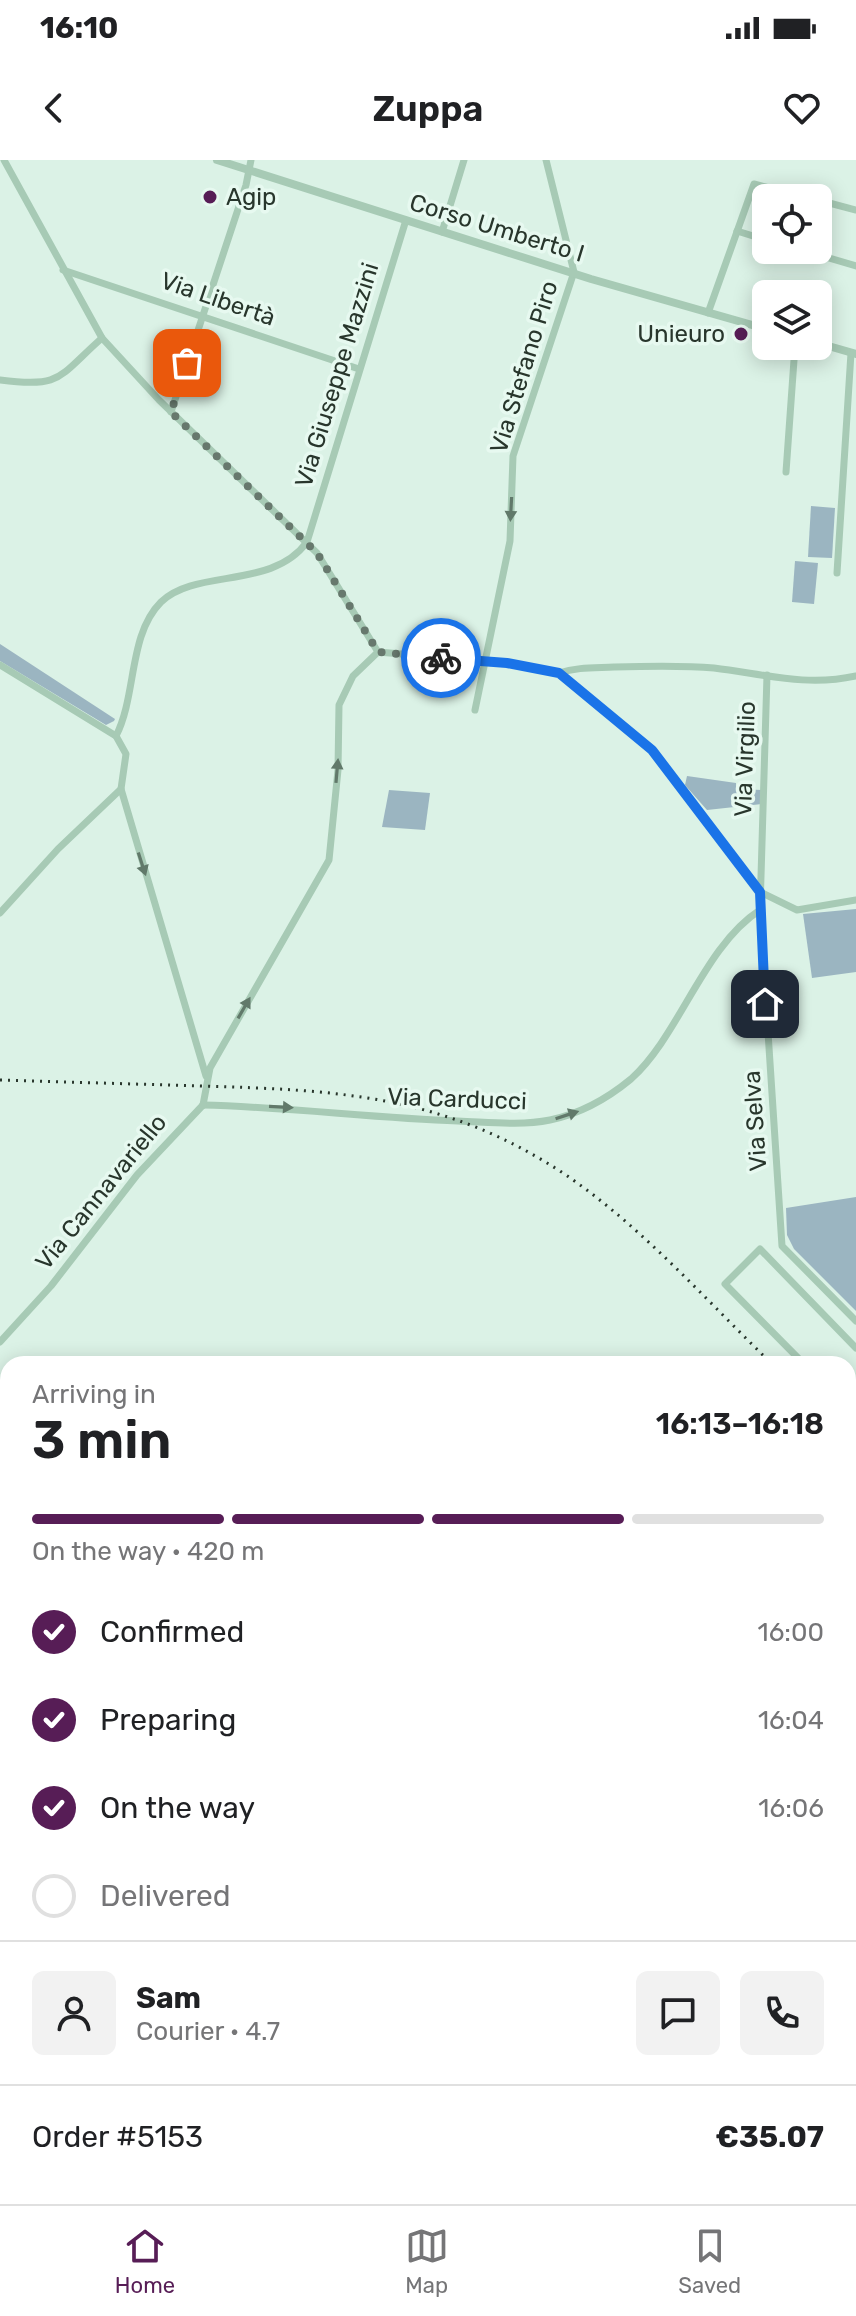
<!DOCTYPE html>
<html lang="en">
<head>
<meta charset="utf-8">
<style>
	body { margin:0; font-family:Rubik,sans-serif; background:#f2f2f2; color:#202124; height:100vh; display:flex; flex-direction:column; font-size:30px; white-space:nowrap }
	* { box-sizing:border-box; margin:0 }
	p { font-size:26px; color:#757577 }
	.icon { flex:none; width:44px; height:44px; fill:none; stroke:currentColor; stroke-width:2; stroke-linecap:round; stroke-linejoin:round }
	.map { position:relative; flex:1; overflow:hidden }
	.drawer { position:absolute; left:0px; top:1196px; width:856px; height:848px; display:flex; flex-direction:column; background:#fff; border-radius:24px 24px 0 0; box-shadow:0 4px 20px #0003 }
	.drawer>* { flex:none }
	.controls { position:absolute; left:752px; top:24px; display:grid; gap:16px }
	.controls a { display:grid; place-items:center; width:80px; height:80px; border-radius:12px; background:#fff; box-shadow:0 4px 20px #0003; font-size:40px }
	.pin { position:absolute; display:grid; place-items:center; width:68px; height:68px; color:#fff; margin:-34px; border-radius:16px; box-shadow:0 4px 12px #0006 }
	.courier { position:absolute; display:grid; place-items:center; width:80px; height:80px; margin:-40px; border:6px solid #1a73e8; border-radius:50%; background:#fff; color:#222; box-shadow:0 2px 10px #0007 }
	.overview em { font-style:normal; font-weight:600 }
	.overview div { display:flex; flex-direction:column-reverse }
	.overview { display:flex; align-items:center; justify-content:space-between; height:136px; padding:0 32px }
	h1 { font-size:52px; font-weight:600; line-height:60px }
	.bar { display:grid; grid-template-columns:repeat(4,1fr); gap:12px 8px; align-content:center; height:96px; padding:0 32px }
	.bar i { height:10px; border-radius:6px; background:#e0e0e0 }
	.bar .current { background:#571d56 }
	.bar p { grid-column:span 4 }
	.line { display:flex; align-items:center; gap:20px; padding:0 32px; border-top:2px solid #e0e0e0 }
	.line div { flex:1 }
	.round { display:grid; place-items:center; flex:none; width:84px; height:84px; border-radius:12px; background:#f2f2f2 }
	ol { padding:0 32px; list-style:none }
	li { display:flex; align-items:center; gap:24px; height:88px }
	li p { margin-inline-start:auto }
	li .icon { padding:8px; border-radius:50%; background:#571d56; color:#fff; stroke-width:4 }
	li:last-child { color:#757577 }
	li i { width:44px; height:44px; border:4px solid #e0e0e0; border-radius:50% }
	.status { display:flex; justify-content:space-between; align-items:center; height:56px; padding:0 40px; background:#fff; direction:ltr }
	.status svg { height:22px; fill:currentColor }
	header { display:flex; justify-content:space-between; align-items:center; height:104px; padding:0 32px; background:#fff; font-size:36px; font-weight:600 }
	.tab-bar { display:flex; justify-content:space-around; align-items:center; height:112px; border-top:2px solid #e0e0e0; background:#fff; font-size:22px; color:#757577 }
	.tab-bar a { display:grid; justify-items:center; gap:4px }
	.tab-bar .current { color:#571d56 }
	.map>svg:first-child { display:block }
</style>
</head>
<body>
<div class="status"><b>16:10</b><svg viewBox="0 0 49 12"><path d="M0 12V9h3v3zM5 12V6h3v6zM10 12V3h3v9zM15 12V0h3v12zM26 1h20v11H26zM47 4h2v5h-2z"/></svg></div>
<header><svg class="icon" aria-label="back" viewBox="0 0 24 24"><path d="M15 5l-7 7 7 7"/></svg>Zuppa<svg class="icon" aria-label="heart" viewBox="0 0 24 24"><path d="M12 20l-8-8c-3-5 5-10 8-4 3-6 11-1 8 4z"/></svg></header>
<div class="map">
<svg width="856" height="2044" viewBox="0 0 856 2044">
	<rect width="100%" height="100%" fill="#dbf2e6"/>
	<g fill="#9bb5c1">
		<path d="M 811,346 L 835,348 L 832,398 L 808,397 Z"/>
		<path d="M 795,401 L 818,403 L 814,444 L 792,442 Z"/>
		<path d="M 0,484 L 115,559 L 114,561 L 106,565 L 0,501 Z"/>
		<path d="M 687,616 L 736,623 L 736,629 L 762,630 L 762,644 L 707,650 L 685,625 Z"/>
		<path d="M 389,630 L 430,633 L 425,670 L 382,667 Z"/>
		<path d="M 856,749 L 856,812 L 812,818 L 803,754 Z"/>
		<path d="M 856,1037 L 856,1151 L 794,1089 L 787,1075 L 786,1048 Z"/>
		<path d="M 848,1828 L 856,1828 L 856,1965 L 848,1964 Z"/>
	</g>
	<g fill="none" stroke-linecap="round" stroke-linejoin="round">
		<g stroke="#a7cab5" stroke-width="7">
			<path d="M 4,0 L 102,178 L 159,240 L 317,393 L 378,492 L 507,503 L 559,513 L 652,590 L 760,732 L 797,750 L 856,740"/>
			<path d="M 818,40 L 856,50"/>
			<path d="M 737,71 L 766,80"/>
			<path d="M 442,72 L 464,0"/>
			<path d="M 802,90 L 856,106"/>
			<path d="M 63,110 L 359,209"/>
			<path d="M 708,153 L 754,24 L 809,38"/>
			<path d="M 0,220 C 62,228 57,218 102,178"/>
			<path d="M 171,252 L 246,25 L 251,0"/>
			<path d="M 786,312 L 795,186"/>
			<path d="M 837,413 L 851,193"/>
			<path d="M 0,505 L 116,576 L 126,594 L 121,629 L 58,689 L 0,753"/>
			<path d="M 559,513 C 577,507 595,508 614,507 C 648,506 681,505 714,508 C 764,514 806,527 856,516"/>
			<path d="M 767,515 L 760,750 L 782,1086 L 856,1161"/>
			<path d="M 475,550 L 510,381 L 513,296 L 574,112 L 546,0"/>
			<path d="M 116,576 C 137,535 128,475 161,442 C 196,408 272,430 307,382 L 406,60"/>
			<path d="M 121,629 L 206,916"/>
			<path d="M 203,945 C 288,947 373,958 458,961 C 488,962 520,966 550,960 C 579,954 608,938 631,919 C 680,875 703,787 760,750"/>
			<path d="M 203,945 L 210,908 L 329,700 L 338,610 L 339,545 L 353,516 L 378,492"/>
			<path d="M 0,1182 L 51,1126 L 137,1015 L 203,945"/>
			<path d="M 804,1204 L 725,1124 L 760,1089 L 856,1188"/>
			<path d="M 848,1248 L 856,1256"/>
			<path d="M 0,1404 L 8,1403"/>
			<path d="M 848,1438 L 856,1435"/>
			<path d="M 29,2044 L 53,2036"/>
			<path d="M 589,2044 L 589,2036"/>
		</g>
		<g stroke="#a7cab5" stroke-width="8">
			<path d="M 217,0 L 591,119 L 766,169"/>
			<path d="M 818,183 L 856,194"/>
			<path d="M 0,1241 L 8,1256"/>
			<path d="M 848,1820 L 856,1820"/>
		</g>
		<g stroke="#3f5745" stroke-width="12">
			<path d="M 848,1343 L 856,1343"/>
			<path d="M 848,1356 L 856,1356"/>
			<path d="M 0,1377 L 8,1376"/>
			<path d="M 0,1388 L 8,1387"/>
		</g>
		<g stroke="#28362c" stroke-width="3" stroke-dasharray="2 6" stroke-linecap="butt">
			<path d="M 0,920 C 67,922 134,924 200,926 C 339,930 446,935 566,1015 C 642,1067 706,1140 772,1204"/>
			<path d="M 848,1285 L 856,1294"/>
		</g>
	</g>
	<defs><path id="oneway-solid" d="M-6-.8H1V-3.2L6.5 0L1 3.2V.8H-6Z" transform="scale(2)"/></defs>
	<g fill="#61796a">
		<use href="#oneway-solid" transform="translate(511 349) rotate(93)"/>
		<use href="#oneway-solid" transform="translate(337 611) rotate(-85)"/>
		<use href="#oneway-solid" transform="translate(142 704) rotate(72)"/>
		<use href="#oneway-solid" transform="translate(244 848) rotate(-60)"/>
		<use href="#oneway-solid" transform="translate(281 947) rotate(3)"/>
		<use href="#oneway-solid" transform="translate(567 955) rotate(-18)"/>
	</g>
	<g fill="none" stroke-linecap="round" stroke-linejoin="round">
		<path stroke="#67786d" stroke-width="8" stroke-dasharray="0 14.4" d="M 187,203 L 171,252 L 317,393 L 378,492 L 441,498"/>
		<path stroke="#1a73e8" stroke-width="10" d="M 441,498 L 507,503 L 559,513 L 652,590 L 760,732 L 765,844"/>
	</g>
	<g fill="#571d56" stroke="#e7f9f0" stroke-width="3">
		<circle cx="210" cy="37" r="8"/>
		<circle cx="741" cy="174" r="8"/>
	</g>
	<g text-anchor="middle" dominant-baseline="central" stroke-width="7" stroke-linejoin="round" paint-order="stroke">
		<g font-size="24" fill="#28362c" stroke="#e7f9f0" text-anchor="start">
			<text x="226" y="37">Agip</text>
			<text x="725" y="174" text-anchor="end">Unieuro</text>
		</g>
		<g font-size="24" fill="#28362c" stroke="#e7f9f0">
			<text transform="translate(497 68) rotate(17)">Corso Umberto I</text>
			<text transform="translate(218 139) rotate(19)">Via Libertà</text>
			<text transform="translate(524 207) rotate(-73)">Via Stefano Piro</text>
			<text transform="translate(337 215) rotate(-73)">Via Giuseppe Mazzini</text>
			<text transform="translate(745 599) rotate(-88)">Via Virgilio</text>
			<text transform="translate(457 939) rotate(2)">Via Carducci</text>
			<text transform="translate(755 961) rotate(-94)">Via Selva</text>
			<text transform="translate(101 1032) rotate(-51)">Via Cannavariello</text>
		</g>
	</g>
</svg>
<div class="controls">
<a><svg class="icon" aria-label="locate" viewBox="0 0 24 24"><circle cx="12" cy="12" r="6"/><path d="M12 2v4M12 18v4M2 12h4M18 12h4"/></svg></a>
<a><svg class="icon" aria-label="layers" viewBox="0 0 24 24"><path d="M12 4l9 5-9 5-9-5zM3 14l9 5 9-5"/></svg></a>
</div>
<div class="pin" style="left:187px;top:203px;background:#ea580c"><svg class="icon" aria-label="bag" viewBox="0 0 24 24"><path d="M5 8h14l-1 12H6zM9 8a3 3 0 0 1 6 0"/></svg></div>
<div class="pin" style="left:765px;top:844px;background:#1f2937"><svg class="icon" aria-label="home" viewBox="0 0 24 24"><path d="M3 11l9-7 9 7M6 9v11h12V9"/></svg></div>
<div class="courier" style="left:441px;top:498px"><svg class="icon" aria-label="bike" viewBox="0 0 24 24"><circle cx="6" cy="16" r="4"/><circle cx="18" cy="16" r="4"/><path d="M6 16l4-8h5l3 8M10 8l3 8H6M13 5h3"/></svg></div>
<section class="drawer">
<div class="overview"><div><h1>3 min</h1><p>Arriving in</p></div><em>16:13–16:18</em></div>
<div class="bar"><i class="current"></i><i class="current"></i><i class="current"></i><i></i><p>On the way · 420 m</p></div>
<ol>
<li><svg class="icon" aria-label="check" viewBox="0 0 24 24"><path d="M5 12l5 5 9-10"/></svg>Confirmed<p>16:00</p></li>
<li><svg class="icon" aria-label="check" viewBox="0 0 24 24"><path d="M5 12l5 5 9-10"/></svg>Preparing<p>16:04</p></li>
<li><svg class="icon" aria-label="check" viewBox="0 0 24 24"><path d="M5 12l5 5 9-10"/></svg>On the way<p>16:06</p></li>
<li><i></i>Delivered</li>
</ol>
<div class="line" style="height:144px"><a class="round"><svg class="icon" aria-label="person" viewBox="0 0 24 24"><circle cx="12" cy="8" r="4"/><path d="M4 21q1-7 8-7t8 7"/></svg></a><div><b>Sam</b><p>Courier · 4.7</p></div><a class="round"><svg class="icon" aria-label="chat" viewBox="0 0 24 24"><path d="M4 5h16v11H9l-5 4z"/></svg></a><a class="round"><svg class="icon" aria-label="phone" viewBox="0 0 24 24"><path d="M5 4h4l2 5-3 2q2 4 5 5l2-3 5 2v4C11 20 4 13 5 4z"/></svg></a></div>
<div class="line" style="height:104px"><div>Order #5153</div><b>€35.07</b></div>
</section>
</div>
<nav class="tab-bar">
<a class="current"><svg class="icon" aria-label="home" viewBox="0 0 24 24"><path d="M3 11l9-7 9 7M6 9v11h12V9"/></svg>Home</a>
<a><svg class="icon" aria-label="map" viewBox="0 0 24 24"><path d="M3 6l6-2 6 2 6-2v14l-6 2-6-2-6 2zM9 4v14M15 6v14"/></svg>Map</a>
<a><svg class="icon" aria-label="saved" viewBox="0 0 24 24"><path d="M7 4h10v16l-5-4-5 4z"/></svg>Saved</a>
</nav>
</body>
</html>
